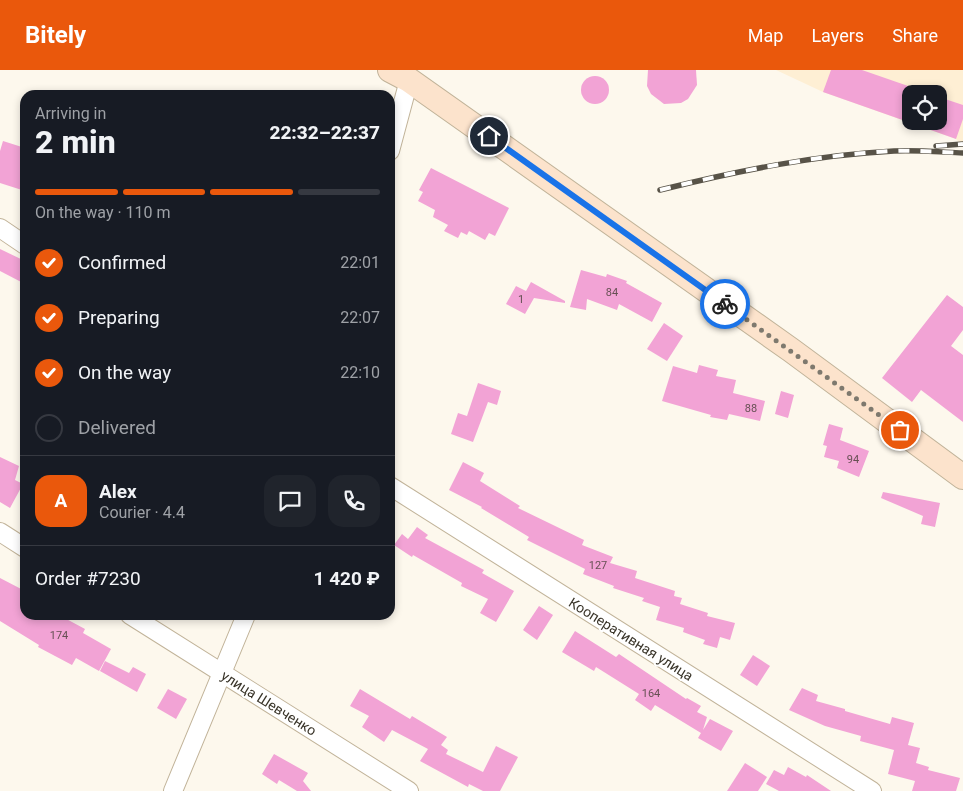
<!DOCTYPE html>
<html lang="en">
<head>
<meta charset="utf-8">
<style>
	body { margin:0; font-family:Roboto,sans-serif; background:#20242c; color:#f1f3f6; height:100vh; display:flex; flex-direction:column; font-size:19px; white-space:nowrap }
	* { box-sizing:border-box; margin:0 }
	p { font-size:16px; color:#9ea1a6 }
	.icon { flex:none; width:28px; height:28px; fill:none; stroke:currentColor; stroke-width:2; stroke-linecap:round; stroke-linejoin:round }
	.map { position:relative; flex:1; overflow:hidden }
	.details { position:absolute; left:20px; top:20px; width:375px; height:530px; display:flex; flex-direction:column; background:#171b24; border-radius:15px; box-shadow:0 2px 8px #0003 }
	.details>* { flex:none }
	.controls { position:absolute; left:902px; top:15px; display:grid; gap:10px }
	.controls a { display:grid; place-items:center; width:45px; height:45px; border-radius:10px; background:#171b24; box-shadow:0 2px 8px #0003; font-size:25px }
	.pin { position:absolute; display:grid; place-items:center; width:42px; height:42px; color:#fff; margin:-21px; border:2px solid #fff; border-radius:50%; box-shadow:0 1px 5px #0007 }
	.courier { position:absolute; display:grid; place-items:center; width:50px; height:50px; margin:-25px; border:4px solid #1a73e8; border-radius:50%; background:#fff; color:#222; box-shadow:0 1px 6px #0007 }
	.head em { font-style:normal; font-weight:800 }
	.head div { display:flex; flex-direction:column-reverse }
	.head { display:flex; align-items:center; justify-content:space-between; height:85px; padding:0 15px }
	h1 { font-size:32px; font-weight:800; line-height:38px }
	.bar { display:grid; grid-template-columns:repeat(4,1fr); gap:8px 5px; align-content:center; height:60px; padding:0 15px }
	.bar i { height:6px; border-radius:4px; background:#363941 }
	.bar .on { background:#ea580c }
	.bar p { grid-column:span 4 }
	.line { display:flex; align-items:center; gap:12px; padding:0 15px; border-top:1px solid #363941 }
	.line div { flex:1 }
	.round { display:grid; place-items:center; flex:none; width:52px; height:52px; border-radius:15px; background:#20242c }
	ol { padding:0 15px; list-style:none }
	li { display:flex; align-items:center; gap:15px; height:55px }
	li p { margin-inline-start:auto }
	li .icon { padding:5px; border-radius:50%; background:#ea580c; color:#fff; stroke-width:4 }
	li:last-child { color:#9ea1a6 }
	li i { width:28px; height:28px; border:2px solid #363941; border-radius:50% }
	header { display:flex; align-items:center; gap:30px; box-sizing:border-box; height:70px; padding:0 25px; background:#ea580c; color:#fff }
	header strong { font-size:24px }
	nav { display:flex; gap:28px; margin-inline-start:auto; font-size:18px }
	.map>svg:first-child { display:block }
</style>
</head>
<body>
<header>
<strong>Bitely</strong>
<nav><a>Map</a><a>Layers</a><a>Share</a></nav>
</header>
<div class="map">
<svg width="963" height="721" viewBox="0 0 963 721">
	<rect width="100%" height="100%" fill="#fdf8ed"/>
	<path fill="#feefd4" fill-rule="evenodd" d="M 776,0 L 963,0 L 963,76 L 956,69 L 823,22 ZM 911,24 L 939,24 L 939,51 L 911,51 Z"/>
	<g fill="#f2a3d5">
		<path d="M 648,0 L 696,0 L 697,15 L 688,29 L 681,33 L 664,34 L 651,24 L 647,16 Z"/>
		<path d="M 831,0 L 862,0 L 911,17 L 911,53 L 823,22 Z"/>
		<circle cx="595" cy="20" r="14"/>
		<path d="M 939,27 L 963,35 L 963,49 L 956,69 L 911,53 L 912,51 L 939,51 Z"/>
		<path d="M 3,71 L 25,78 L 25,121 L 0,113 L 0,81 Z"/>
		<path d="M 431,98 L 509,138 L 495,166 L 489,163 L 485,170 L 469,161 L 467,165 L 461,162 L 458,168 L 444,161 L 448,155 L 433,147 L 435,140 L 418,131 L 423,122 L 419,120 Z"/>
		<path d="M 0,179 L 25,191 L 25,214 L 0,201 Z"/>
		<path d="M 581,200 L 606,207 L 607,204 L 627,211 L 626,213 L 662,233 L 652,252 L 619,234 L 617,240 L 587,229 L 586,240 L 570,237 Z"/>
		<path d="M 531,212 L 565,231 L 565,233 L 534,228 L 525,244 L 506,234 L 516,216 L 526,221 Z"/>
		<path d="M 947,225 L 963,237 L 963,260 L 951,276 L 963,285 L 963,352 L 921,320 L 912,332 L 882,308 Z"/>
		<path d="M 664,253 L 683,266 L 667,291 L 647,279 Z"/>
		<path d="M 699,295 L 718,300 L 716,306 L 736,310 L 733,323 L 765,331 L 760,351 L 729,344 L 727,350 L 710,347 L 711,345 L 662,331 L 673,296 L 697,303 Z"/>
		<path d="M 478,313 L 501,321 L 497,335 L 488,332 L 473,372 L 451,364 L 458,343 L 467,346 Z"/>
		<path d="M 781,321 L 794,325 L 788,348 L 775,344 Z"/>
		<path d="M 829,354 L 843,358 L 840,370 L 869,381 L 859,407 L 837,398 L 839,391 L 824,387 L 827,376 L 823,375 Z"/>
		<path d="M 0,387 L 19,396 L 15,410 L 23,414 L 10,438 L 0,432 Z"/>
		<path d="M 463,392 L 484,403 L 480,411 L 520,436 L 518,438 L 584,470 L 582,475 L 613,487 L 610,493 L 637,501 L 635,508 L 675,521 L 674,526 L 682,528 L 680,534 L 708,543 L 707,546 L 735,553 L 730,570 L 720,567 L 717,578 L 703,574 L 705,570 L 683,562 L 684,558 L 656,550 L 660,537 L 642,531 L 644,528 L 613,518 L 614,516 L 583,504 L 585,499 L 527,470 L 529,467 L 481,438 L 482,437 L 449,420 Z"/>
		<path d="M 883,422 L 940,433 L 935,457 L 921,454 L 923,446 L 881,428 Z"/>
		<path d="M 417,457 L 428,465 L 425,468 L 484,500 L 482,503 L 514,521 L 496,552 L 480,543 L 488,529 L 461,516 L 462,513 L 413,485 L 412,487 L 394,475 L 402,464 L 408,469 Z"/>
		<path d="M 0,508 L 25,521 L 25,545 L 59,545 L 85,559 L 83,563 L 111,579 L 99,601 L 76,588 L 72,595 L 38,577 L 39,575 L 0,551 Z"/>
		<path d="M 539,536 L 553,545 L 537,570 L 523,560 Z"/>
		<path d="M 575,561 L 616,587 L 619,584 L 686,629 L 687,628 L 701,636 L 697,642 L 707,647 L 703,660 L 710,649 L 733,661 L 721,681 L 698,668 L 701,663 L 655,635 L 651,641 L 635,630 L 639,624 L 596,597 L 594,601 L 562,582 Z"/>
		<path d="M 753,585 L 770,596 L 757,616 L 740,605 Z"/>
		<path d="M 105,591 L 129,603 L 133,597 L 146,604 L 137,622 L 100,601 Z"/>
		<path d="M 802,618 L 818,625 L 816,631 L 845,639 L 845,641 L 890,654 L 892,647 L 914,653 L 908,675 L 920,678 L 916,693 L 929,697 L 928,700 L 960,708 L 956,721 L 912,721 L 915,711 L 888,704 L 894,680 L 860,671 L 861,666 L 825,656 L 789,640 Z"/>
		<path d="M 168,619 L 187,629 L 176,649 L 157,638 Z"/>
		<path d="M 360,619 L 410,649 L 412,646 L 447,667 L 441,675 L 448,680 L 446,684 L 483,702 L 496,676 L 518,687 L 500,721 L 483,721 L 469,714 L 468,717 L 420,691 L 428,679 L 392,660 L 384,672 L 362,657 L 369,646 L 350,636 Z"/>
		<path d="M 274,684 L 308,703 L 303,711 L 311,721 L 297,721 L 279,710 L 277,714 L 262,704 Z"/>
		<path d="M 745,693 L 767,707 L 758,721 L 727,721 Z"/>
		<path d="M 788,697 L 806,707 L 807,705 L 831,721 L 779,721 L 766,714 L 774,700 L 784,705 Z"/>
	</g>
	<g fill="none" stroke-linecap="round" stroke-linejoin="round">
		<defs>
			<g id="street">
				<path d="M 390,81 L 409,10"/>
				<path d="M 0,158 L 25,175"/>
				<path d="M 390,416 L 872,721"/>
				<path d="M 0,462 L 25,478"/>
				<path d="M 130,545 L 409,721"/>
				<path d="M 173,721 L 246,545"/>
			</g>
			<path id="secondary" d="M 390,0 L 409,10 L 791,280 L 963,407"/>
		</defs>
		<use href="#street" stroke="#c1b399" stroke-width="20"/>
		<use href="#secondary" stroke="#c1b399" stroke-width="26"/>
		<use href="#street" stroke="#fff" stroke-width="18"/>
		<use href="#secondary" stroke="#fce3cc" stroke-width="24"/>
		<defs>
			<g id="rail">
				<path d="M 936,76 L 963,74"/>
				<path d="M 660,120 C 737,101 815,85 894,81 C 917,80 940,82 963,83"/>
			</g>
		</defs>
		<use href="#rail" stroke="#585348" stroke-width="5.5"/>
		<use href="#rail" stroke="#fff" stroke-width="4" stroke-dasharray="11" stroke-linecap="butt"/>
	</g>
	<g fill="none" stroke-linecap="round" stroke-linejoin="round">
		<path stroke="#7e796e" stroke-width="5" stroke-dasharray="0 9" d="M 725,234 L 900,360"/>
		<path stroke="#1a73e8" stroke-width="6" d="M 489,66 L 725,234"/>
	</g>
	<g text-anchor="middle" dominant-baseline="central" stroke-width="4" stroke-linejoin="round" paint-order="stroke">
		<g font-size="11" fill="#675054">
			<text x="612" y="222">84</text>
			<text x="521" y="229">1</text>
			<text x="751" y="338">88</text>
			<text x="853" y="389">94</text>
			<text x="598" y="495">127</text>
			<text x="59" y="565">174</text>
			<text x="651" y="623">164</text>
		</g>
		<g font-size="14" fill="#393429" stroke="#fff">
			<text transform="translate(631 569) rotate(32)">Кооперативная улица</text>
			<text transform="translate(269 633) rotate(32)">улица Шевченко</text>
		</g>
	</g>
</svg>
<div class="controls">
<a><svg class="icon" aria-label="locate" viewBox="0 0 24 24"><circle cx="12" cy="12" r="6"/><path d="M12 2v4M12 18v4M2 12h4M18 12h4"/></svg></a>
</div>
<div class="pin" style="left:900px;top:360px;background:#ea580c"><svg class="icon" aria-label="bag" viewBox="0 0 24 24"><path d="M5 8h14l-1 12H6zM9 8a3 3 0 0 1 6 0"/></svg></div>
<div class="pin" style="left:489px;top:66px;background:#1f2937"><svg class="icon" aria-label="home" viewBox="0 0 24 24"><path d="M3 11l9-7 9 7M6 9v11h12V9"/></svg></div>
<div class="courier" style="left:725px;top:234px"><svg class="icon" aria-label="bike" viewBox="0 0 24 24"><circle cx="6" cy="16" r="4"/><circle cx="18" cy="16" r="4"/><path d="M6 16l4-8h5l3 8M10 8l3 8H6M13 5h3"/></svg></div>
<section class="details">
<div class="head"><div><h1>2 min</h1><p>Arriving in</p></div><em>22:32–22:37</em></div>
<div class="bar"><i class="on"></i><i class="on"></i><i class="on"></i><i></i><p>On the way · 110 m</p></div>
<ol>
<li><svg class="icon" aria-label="check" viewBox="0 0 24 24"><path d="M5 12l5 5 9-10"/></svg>Confirmed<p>22:01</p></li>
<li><svg class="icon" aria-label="check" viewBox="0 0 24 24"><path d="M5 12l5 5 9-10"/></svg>Preparing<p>22:07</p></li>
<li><svg class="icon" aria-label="check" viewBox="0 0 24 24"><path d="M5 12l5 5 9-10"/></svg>On the way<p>22:10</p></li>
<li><i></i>Delivered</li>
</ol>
<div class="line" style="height:90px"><b class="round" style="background:#ea580c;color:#fff">A</b><div><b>Alex</b><p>Courier · 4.4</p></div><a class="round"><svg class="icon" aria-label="chat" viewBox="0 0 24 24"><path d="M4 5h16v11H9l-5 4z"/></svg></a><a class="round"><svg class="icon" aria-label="phone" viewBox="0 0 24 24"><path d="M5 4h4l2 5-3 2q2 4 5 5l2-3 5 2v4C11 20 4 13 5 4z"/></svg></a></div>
<div class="line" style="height:65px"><div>Order #7230</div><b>1 420 ₽</b></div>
</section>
</div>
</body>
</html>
